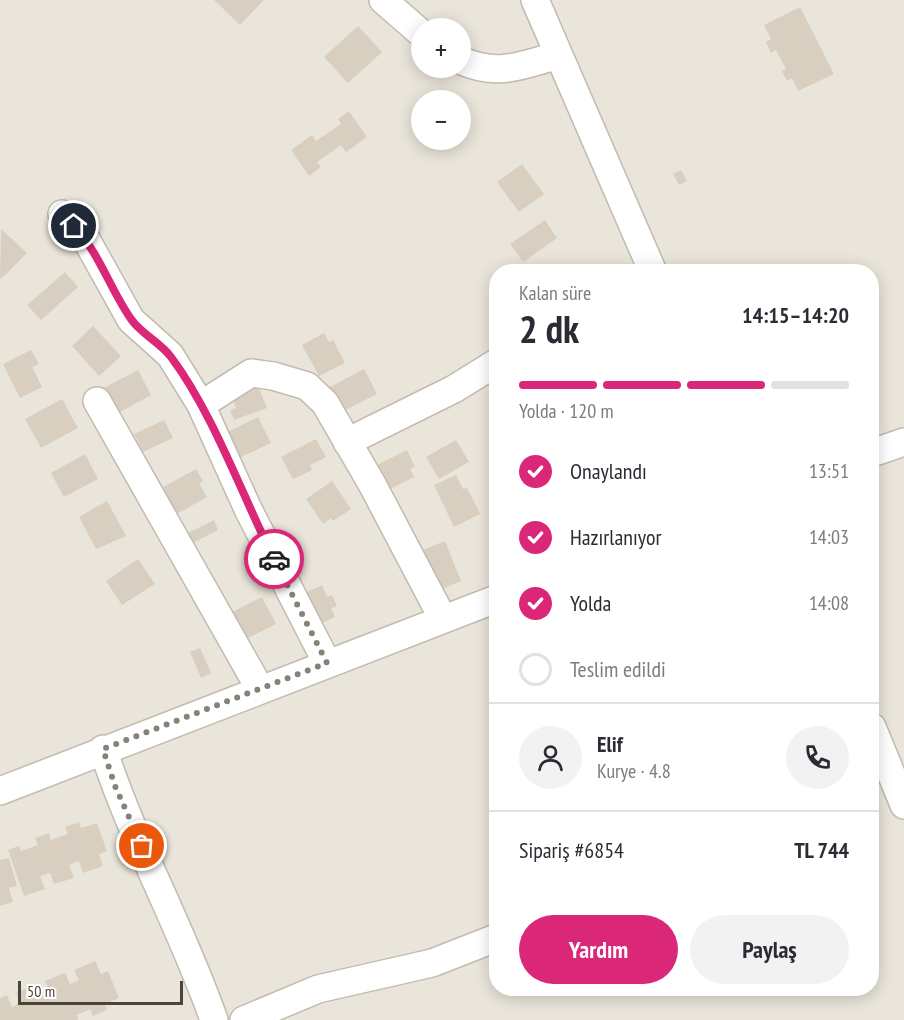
<!DOCTYPE html>
<html lang="tr">
<head>
<meta charset="utf-8">
<style>
	body { margin:0; font-family:"PT Sans Narrow",sans-serif; background:#f2f2f3; color:#2b2b33; height:100vh; display:flex; flex-direction:column; font-size:22px; white-space:nowrap }
	* { box-sizing:border-box; margin:0 }
	p { font-size:20px; color:#7c7c81 }
	.icon { flex:none; width:33px; height:33px; fill:none; stroke:currentColor; stroke-width:2; stroke-linecap:round; stroke-linejoin:round }
	.map { position:relative; flex:1; overflow:hidden }
	.details { position:absolute; left:489px; top:264px; width:390px; height:732px; display:flex; flex-direction:column; background:#fff; border-radius:24px; box-shadow:0 3px 15px #0003 }
	.details>* { flex:none }
	.buttons { position:absolute; left:411px; top:18px; display:grid; gap:12px }
	.buttons a { display:grid; place-items:center; width:60px; height:60px; border-radius:50%; background:#fff; box-shadow:0 3px 15px #0003; font-size:30px }
	.scale { position:absolute; left:18px; bottom:15px; width:165px; box-sizing:border-box; padding-left:6px; border:3px solid #4b4439; border-top:0; font-size:16px; line-height:21px; white-space:nowrap; color:#4b4439; -webkit-text-stroke:4px #fff; paint-order:stroke }
	.pin { position:absolute; display:grid; place-items:center; width:51px; height:51px; color:#fff; margin:-26px; border:3px solid #fff; border-radius:50%; box-shadow:0 2px 6px #0007 }
	.courier { position:absolute; display:grid; place-items:center; width:60px; height:60px; margin:-30px; border:4px solid #db2777; border-radius:50%; background:#fff; color:#222; box-shadow:0 2px 8px #0007 }
	.overview em { font-style:normal; font-weight:700 }
	.overview div { display:flex; flex-direction:column-reverse }
	.overview { display:flex; align-items:center; justify-content:space-between; height:102px; padding:0 30px }
	h1 { font-size:39px; font-weight:700; line-height:45px }
	.bar { display:grid; grid-template-columns:repeat(4,1fr); gap:9px 6px; align-content:center; height:72px; padding:0 30px }
	.bar i { height:8px; border-radius:4px; background:#e1e1e2 }
	.bar .active { background:#db2777 }
	.bar p { grid-column:span 4 }
	.line { display:flex; align-items:center; gap:15px; padding:0 30px; border-top:2px solid #e1e1e2 }
	.line div { flex:1 }
	.round { display:grid; place-items:center; flex:none; width:63px; height:63px; border-radius:32px; background:#f2f2f3 }
	ol { padding:0 30px; list-style:none }
	li { display:flex; align-items:center; gap:18px; height:66px }
	li p { margin-inline-start:auto }
	li .icon { padding:6px; border-radius:50%; background:#db2777; color:#fff; stroke-width:4 }
	li:last-child { color:#7c7c81 }
	li i { width:33px; height:33px; border:3px solid #e1e1e2; border-radius:50% }
	.cta { display:flex; gap:12px; margin-top:auto; padding:12px 30px }
	.cta a { flex:1; height:69px; border-radius:36px; background:#db2777; color:#fff; font-size:24px; font-weight:700; line-height:69px; text-align:center }
	.cta a+a { background:#f2f2f3; color:#2b2b33 }
	.map>svg:first-child { display:block }
</style>
</head>
<body>
<div class="map">
<svg width="904" height="1020" viewBox="0 0 904 1020">
	<rect width="100%" height="100%" fill="#f6f3ec"/>
	<path fill="#eae5da" fill-rule="evenodd" d="M 0,0 L 904,0 L 904,1020 L 0,1020 ZM 422,28 L 460,28 L 460,68 L 422,68 ZM 422,100 L 460,100 L 460,140 L 422,140 ZM 496,272 L 872,272 L 872,988 L 496,988 Z"/>
	<g fill="#d8cfc1">
		<path d="M 214,0 L 264,0 L 240,25 Z"/>
		<path d="M 800,7 L 834,74 L 798,91 L 792,78 L 787,81 L 782,71 L 786,69 L 776,50 L 771,53 L 766,42 L 771,39 L 764,25 Z"/>
		<path d="M 358,26 L 382,52 L 348,83 L 324,57 Z"/>
		<path d="M 349,111 L 367,137 L 346,152 L 341,145 L 317,162 L 321,167 L 309,176 L 291,150 L 312,135 L 316,141 L 341,124 L 338,119 Z"/>
		<path d="M 522,164 L 544,194 L 519,212 L 497,182 Z"/>
		<path d="M 681,170 L 687,181 L 679,185 L 673,174 Z"/>
		<path d="M 545,220 L 557,238 L 523,262 L 510,244 Z"/>
		<path d="M 1,229 L 27,253 L 1,279 L 0,278 Z"/>
		<path d="M 65,272 L 78,287 L 41,320 L 27,305 Z"/>
		<path d="M 93,326 L 121,356 L 99,376 L 72,346 Z"/>
		<path d="M 324,333 L 329,342 L 333,340 L 345,363 L 319,376 L 302,345 Z"/>
		<path d="M 31,350 L 39,364 L 32,367 L 42,387 L 20,398 L 3,364 Z"/>
		<path d="M 364,369 L 377,394 L 343,411 L 330,387 Z"/>
		<path d="M 138,370 L 151,395 L 118,413 L 100,390 Z"/>
		<path d="M 257,383 L 267,408 L 234,420 L 230,410 L 236,408 L 231,393 Z"/>
		<path d="M 62,399 L 78,428 L 41,448 L 25,419 Z"/>
		<path d="M 258,417 L 271,443 L 235,460 L 222,435 Z"/>
		<path d="M 164,420 L 173,438 L 143,452 L 134,434 Z"/>
		<path d="M 316,439 L 326,457 L 310,465 L 312,470 L 293,479 L 281,457 Z"/>
		<path d="M 456,440 L 469,462 L 439,479 L 426,457 Z"/>
		<path d="M 407,450 L 415,467 L 410,469 L 414,477 L 382,493 L 367,470 Z"/>
		<path d="M 85,454 L 98,479 L 64,497 L 51,473 Z"/>
		<path d="M 196,469 L 203,481 L 199,483 L 207,497 L 173,516 L 158,490 Z"/>
		<path d="M 456,475 L 463,489 L 467,488 L 480,514 L 454,527 L 434,485 Z"/>
		<path d="M 332,481 L 351,509 L 333,521 L 331,518 L 323,524 L 306,499 Z"/>
		<path d="M 107,501 L 126,536 L 96,549 L 79,517 Z"/>
		<path d="M 214,520 L 218,530 L 193,543 L 188,533 Z"/>
		<path d="M 445,541 L 461,581 L 437,591 L 420,551 Z"/>
		<path d="M 138,559 L 155,584 L 122,605 L 106,581 Z"/>
		<path d="M 322,585 L 327,597 L 332,595 L 337,606 L 331,608 L 335,617 L 316,626 L 302,594 Z"/>
		<path d="M 262,597 L 276,624 L 242,641 L 228,614 Z"/>
		<path d="M 200,648 L 211,673 L 201,678 L 190,652 Z"/>
		<path d="M 79,822 L 81,828 L 97,823 L 107,851 L 99,854 L 103,866 L 83,873 L 79,861 L 69,865 L 74,878 L 54,884 L 50,873 L 40,876 L 45,889 L 24,896 L 8,850 L 19,846 L 21,851 L 38,845 L 35,838 L 49,833 L 51,840 L 68,834 L 65,827 Z"/>
		<path d="M 9,858 L 17,886 L 9,888 L 13,902 L 0,906 L 0,860 Z"/>
		<path d="M 95,961 L 101,974 L 108,971 L 119,998 L 105,1004 L 107,1010 L 93,1016 L 90,1009 L 77,1015 L 78,1020 L 0,1020 L 0,998 L 7,995 L 12,1007 L 20,1003 L 16,993 L 37,984 L 42,996 L 50,993 L 45,981 L 65,973 L 70,984 L 79,980 L 74,970 Z"/>
	</g>
	<g fill="none" stroke-linecap="round" stroke-linejoin="round">
		<defs>
			<g id="minor">
				<path d="M 383,0 L 422,34"/>
				<path d="M 535,0 L 653,272"/>
				<path d="M 460,60 C 497,77 521,66 558,55"/>
				<path d="M 62,214 L 86,239 L 131,320 L 170,355 L 201,405 L 248,509 L 327,663"/>
				<path d="M 97,401 L 260,689"/>
				<path d="M 201,405 L 251,373 L 273,376 L 307,386 L 325,403 L 372,484 L 443,619"/>
				<path d="M 347,442 L 454,389 L 496,363"/>
				<path d="M 872,453 L 904,442"/>
				<path d="M 872,727 L 904,805"/>
				<path d="M 103,749 C 133,842 182,928 214,1020"/>
				<path d="M 0,791 L 496,599"/>
				<path d="M 244,1020 L 318,989 L 432,963 L 496,938"/>
			</g>
		</defs>
		<use href="#minor" stroke="#c2bbae" stroke-width="30"/>
		<use href="#minor" stroke="#fff" stroke-width="27"/>
	</g>
	<g fill="none" stroke-linecap="round" stroke-linejoin="round">
		<path stroke="#878178" stroke-width="6" stroke-dasharray="0 10.8" d="M 142,846 L 115,786 L 103,749 L 327,663 L 274,559"/>
		<path stroke="#db2777" stroke-width="8" d="M 74,226 C 100,254 110,289 131,319 C 141,334 160,342 171,357 C 213,413 242,495 274,559"/>
	</g>
</svg>
<div class="buttons">
<a>+</a>
<a>−</a>
</div>
<div class="scale">50 m</div>
<div class="pin" style="left:142px;top:846px;background:#ea580c"><svg class="icon" aria-label="bag" viewBox="0 0 24 24"><path d="M5 8h14l-1 12H6zM9 8a3 3 0 0 1 6 0"/></svg></div>
<div class="pin" style="left:74px;top:226px;background:#1f2937"><svg class="icon" aria-label="home" viewBox="0 0 24 24"><path d="M3 11l9-7 9 7M6 9v11h12V9"/></svg></div>
<div class="courier" style="left:274px;top:559px"><svg class="icon" aria-label="car" viewBox="0 0 24 24"><path d="M5 17H2v-5l4-1 3-4h7l3 4 3 1v5h-3M9 17h6M6 11h13"/><circle cx="7" cy="17" r="2"/><circle cx="17" cy="17" r="2"/></svg></div>
<section class="details">
<div class="overview"><div><h1>2 dk</h1><p>Kalan süre</p></div><em>14:15–14:20</em></div>
<div class="bar"><i class="active"></i><i class="active"></i><i class="active"></i><i></i><p>Yolda · 120 m</p></div>
<ol>
<li><svg class="icon" aria-label="check" viewBox="0 0 24 24"><path d="M5 12l5 5 9-10"/></svg>Onaylandı<p>13:51</p></li>
<li><svg class="icon" aria-label="check" viewBox="0 0 24 24"><path d="M5 12l5 5 9-10"/></svg>Hazırlanıyor<p>14:03</p></li>
<li><svg class="icon" aria-label="check" viewBox="0 0 24 24"><path d="M5 12l5 5 9-10"/></svg>Yolda<p>14:08</p></li>
<li><i></i>Teslim edildi</li>
</ol>
<div class="line" style="height:108px"><a class="round"><svg class="icon" aria-label="person" viewBox="0 0 24 24"><circle cx="12" cy="8" r="4"/><path d="M4 21q1-7 8-7t8 7"/></svg></a><div><b>Elif</b><p>Kurye · 4.8</p></div><a class="round"><svg class="icon" aria-label="phone" viewBox="0 0 24 24"><path d="M5 4h4l2 5-3 2q2 4 5 5l2-3 5 2v4C11 20 4 13 5 4z"/></svg></a></div>
<div class="line" style="height:78px"><div>Sipariş #6854</div><b>TL 744</b></div>
<div class="cta"><a>Yardım</a><a>Paylaş</a></div>
</section>
</div>
</body>
</html>
